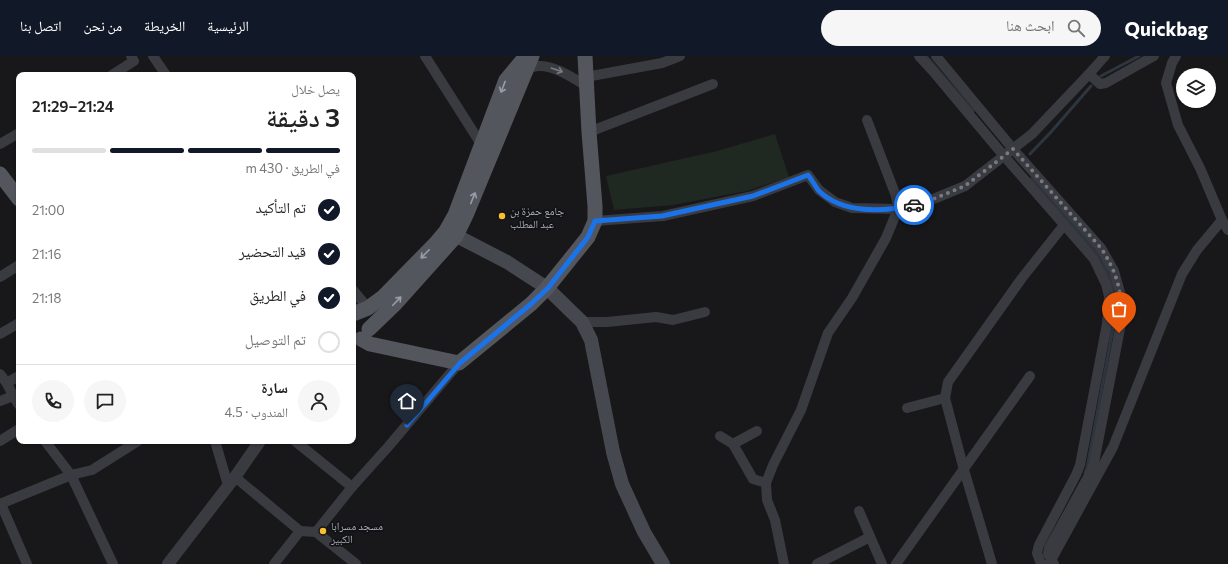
<!DOCTYPE html>
<html lang="ar">
<head>
<meta charset="utf-8">
<style>
	body { margin:0; font-family:Commissioner,"Noto Naskh Arabic",sans-serif; background:#f6f6f6; color:#222; direction:rtl; height:100vh; display:flex; flex-direction:column; font-size:15px; white-space:nowrap }
	* { box-sizing:border-box; margin:0 }
	p { font-size:13px; color:#767676 }
	.icon { flex:none; width:22px; height:22px; fill:none; stroke:currentColor; stroke-width:2; stroke-linecap:round; stroke-linejoin:round }
	.map { position:relative; flex:1; overflow:hidden; direction:ltr }
	.sheet { position:absolute; left:16px; top:16px; width:340px; height:372px; display:flex; flex-direction:column; background:#fff; border-radius:8px; box-shadow:0 1px 3px #0004; direction:rtl }
	.sheet>* { flex:none }
	.buttons { position:absolute; left:1176px; top:12px; display:grid; gap:8px }
	.buttons a { display:grid; place-items:center; width:40px; height:40px; border-radius:50%; background:#fff; box-shadow:0 1px 3px #0004; font-size:20px }
	.pin { position:absolute; display:grid; place-items:center; width:34px; height:34px; color:#fff; margin:-41px -17px; border-radius:50% 50% 50% 0; rotate:-45deg; box-shadow:0 0 4px #0007 }
	.pin .icon { rotate:45deg }
	.courier { position:absolute; display:grid; place-items:center; width:40px; height:40px; margin:-20px; border:3px solid #1a73e8; border-radius:50%; background:#fff; color:#222; box-shadow:0 1px 5px #0007 }
	.headline em { font-style:normal; font-weight:600 }
	.headline div { display:flex; flex-direction:column-reverse }
	.headline { display:flex; align-items:center; justify-content:space-between; height:68px; padding:0 16px }
	h1 { font-size:26px; font-weight:600; line-height:30px }
	.bar { display:grid; grid-template-columns:repeat(4,1fr); gap:6px 4px; align-content:center; height:48px; padding:0 16px }
	.bar i { height:5px; border-radius:3px; background:#e0e0e0 }
	.bar .current { background:#111827 }
	.bar p { grid-column:span 4 }
	.line { display:flex; align-items:center; gap:10px; padding:0 16px; border-top:1px solid #e0e0e0 }
	.line div { flex:1 }
	.round { display:grid; place-items:center; flex:none; width:42px; height:42px; border-radius:21px; background:#f6f6f6 }
	ol { padding:0 16px; list-style:none }
	li { display:flex; align-items:center; gap:12px; height:44px }
	li p { margin-inline-start:auto }
	li .icon { padding:4px; border-radius:50%; background:#111827; color:#fff; stroke-width:4 }
	li:last-child { color:#767676 }
	li i { width:22px; height:22px; border:2px solid #e0e0e0; border-radius:50% }
	header { display:flex; align-items:center; gap:24px; box-sizing:border-box; height:56px; padding:0 20px; background:#111827; color:#fff }
	header strong { font-size:19px }
	nav { display:flex; gap:22px; margin-inline-start:auto; font-size:14px }
	.search { width:280px; height:36px; background:#f6f6f6; display:flex; align-items:center; gap:10px; box-sizing:border-box; padding:0 14px; border-radius:22px; color:#767676; font-size:15px }
	.map>svg:first-child { display:block }
</style>
</head>
<body>
<header>
<strong>Quickbag</strong>
<div class="search"><svg class="icon" aria-label="search" viewBox="0 0 24 24"><circle cx="10" cy="10" r="6"/><path d="M15 15l6 6"/></svg>ابحث هنا</div>
<nav><a>الرئيسية</a><a>الخريطة</a><a>من نحن</a><a>اتصل بنا</a></nav>
</header>
<div class="map">
<svg width="1228" height="508" viewBox="0 0 1228 508">
	<rect width="100%" height="100%" fill="#18181a"/>
	<path fill="#1f2821" d="M 775,78 L 789,121 L 747,135 L 673,149 L 614,154 L 606,120 L 717,95 Z"/>
	<g fill="none" stroke-linecap="round" stroke-linejoin="round">
		<g stroke="#2d363f" stroke-width="3">
			<path d="M 926,0 L 973,55"/>
			<path d="M 1101,20 L 1139,0"/>
			<path d="M 1030,98 L 1051,76 L 1091,30"/>
			<path d="M 1031,123 L 1100,200 L 1112,227 L 1115,253 L 1113,272 L 1087,412 L 1085,417"/>
		</g>
		<g stroke="#3a3b41" stroke-width="10">
			<path d="M 153,0 L 166,19"/>
			<path d="M 425,0 L 481,88"/>
			<path d="M 919,0 L 932,14 L 1004,100 L 1094,203 L 1106,228 L 1109,240 L 1107,268 L 1080,409 L 1076,419 L 1039,489 L 1037,497 L 1041,508"/>
			<path d="M 936,0 L 1013,93 L 1101,192 L 1114,215 L 1121,240 L 1122,262 L 1093,412 L 1049,492 L 1048,498 L 1054,508"/>
			<path d="M 525,15 C 528,14 531,11 533,11 C 550,6 573,22 586,30"/>
			<path d="M 1089,18 L 1100,28 L 1106,27 L 1154,0"/>
			<path d="M 112,19 L 134,5 L 131,0"/>
			<path d="M 586,21 L 662,7 L 680,0"/>
			<path d="M 589,76 L 713,28"/>
			<path d="M 0,88 L 19,77"/>
			<path d="M 1222,164 L 1228,174"/>
			<path d="M 595,165 L 663,160 L 753,140 L 808,119 L 819,134 L 835,146 L 852,152 L 898,153 L 926,146 L 965,130 L 1032,78 L 1089,18 L 1105,0"/>
			<path d="M 0,221 L 19,209"/>
			<path d="M 353,234 L 368,252"/>
			<path d="M 582,266 L 607,266 L 656,261 L 673,264 L 705,256"/>
			<path d="M 0,278 L 19,267"/>
			<path d="M 0,318 C 9,328 11,338 19,349"/>
			<path d="M 8,326 L 19,320"/>
			<path d="M 0,345 L 13,340"/>
			<path d="M 907,352 L 945,342"/>
			<path d="M 720,380 L 733,388 L 753,423 L 766,427"/>
			<path d="M 0,385 L 19,373"/>
			<path d="M 45,385 L 71,419 L 113,508"/>
			<path d="M 215,385 L 228,429"/>
			<path d="M 295,385 L 352,431"/>
			<path d="M 733,388 L 757,375"/>
			<path d="M 235,421 L 300,475"/>
			<path d="M 0,448 L 71,419 L 92,414 L 138,385"/>
			<path d="M 1,448 L 27,508"/>
			<path d="M 859,455 L 882,508"/>
			<path d="M 316,476 L 356,508"/>
			<path d="M 274,508 L 300,475 L 316,476 L 352,431 L 388,391 L 459,307"/>
			<path d="M 784,508 L 775,464 L 767,444 L 766,427 L 773,409 L 801,354 L 828,277 L 852,242 L 886,182 L 898,153 L 896,140 L 867,64"/>
			<path d="M 817,508 L 870,481"/>
			<path d="M 896,508 L 1030,320"/>
			<path d="M 992,508 L 964,414 L 945,342 L 948,326 L 1022,222 L 1064,169"/>
			<path d="M 1049,508 L 1113,391 L 1182,218 L 1197,194 L 1222,164 L 1200,112 L 1178,69 L 1166,27 L 1172,7 L 1176,0"/>
		</g>
		<path stroke="#3a3b41" stroke-width="12" d="M 168,508 L 235,421 L 260,385"/>
		<path stroke="#46484f" stroke-width="14" d="M 447,175 L 507,206 L 547,232 L 582,266 L 591,284 L 613,396 L 622,428 L 644,476 L 663,508"/>
		<g stroke="#54565e" stroke-width="15">
			<path d="M 0,118 L 19,143"/>
			<path d="M 353,258 L 368,252 L 383,241 L 435,188 L 446,175 L 455,159 L 506,24 L 526,0"/>
			<path d="M 369,273 L 396,247 L 456,180 L 467,157 L 532,0"/>
			<path d="M 361,283 L 370,288 L 459,307 L 531,248 L 547,232 L 588,181 L 595,165 L 595,150 L 589,76 L 585,0"/>
		</g>
	</g>
	<defs><path id="oneway-shaft" d="M-6 0H5M1.5-3L5.5 0L1.5 3" fill="none" stroke-width="1.6" stroke-linecap="round" stroke-linejoin="round"/></defs>
	<use stroke="#777a84" href="#oneway-shaft" transform="translate(557 14) rotate(19)"/>
	<g stroke="#989ca8">
		<use href="#oneway-shaft" transform="translate(503 31) rotate(111)"/>
		<use href="#oneway-shaft" transform="translate(473 142) rotate(-68)"/>
		<use href="#oneway-shaft" transform="translate(425 198) rotate(135)"/>
		<use href="#oneway-shaft" transform="translate(397 245) rotate(-46)"/>
	</g>
	<g fill="none" stroke-linecap="round" stroke-linejoin="round">
		<path stroke="#767a82" stroke-width="4" stroke-dasharray="0 7.2" d="M 914,149 L 926,146 L 965,130 L 1013,93 L 1101,192 C 1119,219 1125,245 1119,277"/>
		<path stroke="#1a73e8" stroke-width="5" d="M 407,369 L 460,307 L 531,248 L 548,232 L 588,181 L 595,165 L 662,160 L 753,140 L 808,119 C 812,124 815,130 819,135 C 843,158 883,156 914,149"/>
	</g>
	<g fill="#f8bf32" stroke="#131315" stroke-width="1.5">
		<circle cx="502" cy="160" r="4"/>
		<circle cx="323" cy="475" r="4"/>
	</g>
	<g text-anchor="middle" dominant-baseline="central" stroke-width="3.5" stroke-linejoin="round" paint-order="stroke">
		<g font-size="11" fill="#a9aeba" stroke="#131315" text-anchor="start">
			<text x="510" y="154">جامع حمزة بن<tspan x="510" dy="13">عبد المطلب</tspan></text>
			<text x="331" y="469">مسجد مسرابا<tspan x="331" dy="13">الكبير</tspan></text>
		</g>
	</g>
</svg>
<div class="buttons">
<a><svg class="icon" aria-label="layers" viewBox="0 0 24 24"><path d="M12 4l9 5-9 5-9-5zM3 14l9 5 9-5"/></svg></a>
</div>
<div class="pin" style="left:1119px;top:277px;background:#ea580c"><svg class="icon" aria-label="bag" viewBox="0 0 24 24"><path d="M5 8h14l-1 12H6zM9 8a3 3 0 0 1 6 0"/></svg></div>
<div class="pin" style="left:407px;top:369px;background:#1f2937"><svg class="icon" aria-label="home" viewBox="0 0 24 24"><path d="M3 11l9-7 9 7M6 9v11h12V9"/></svg></div>
<div class="courier" style="left:914px;top:149px"><svg class="icon" aria-label="car" viewBox="0 0 24 24"><path d="M5 17H2v-5l4-1 3-4h7l3 4 3 1v5h-3M9 17h6M6 11h13"/><circle cx="7" cy="17" r="2"/><circle cx="17" cy="17" r="2"/></svg></div>
<section class="sheet">
<div class="headline"><div><h1>3 دقيقة</h1><p>يصل خلال</p></div><em>21:24–21:29</em></div>
<div class="bar"><i class="current"></i><i class="current"></i><i class="current"></i><i></i><p>في الطريق · 430 m</p></div>
<ol>
<li><svg class="icon" aria-label="check" viewBox="0 0 24 24"><path d="M5 12l5 5 9-10"/></svg>تم التأكيد<p>21:00</p></li>
<li><svg class="icon" aria-label="check" viewBox="0 0 24 24"><path d="M5 12l5 5 9-10"/></svg>قيد التحضير<p>21:16</p></li>
<li><svg class="icon" aria-label="check" viewBox="0 0 24 24"><path d="M5 12l5 5 9-10"/></svg>في الطريق<p>21:18</p></li>
<li><i></i>تم التوصيل</li>
</ol>
<div class="line" style="height:72px"><a class="round"><svg class="icon" aria-label="person" viewBox="0 0 24 24"><circle cx="12" cy="8" r="4"/><path d="M4 21q1-7 8-7t8 7"/></svg></a><div><b>سارة</b><p>المندوب · 4.5</p></div><a class="round"><svg class="icon" aria-label="chat" viewBox="0 0 24 24"><path d="M4 5h16v11H9l-5 4z"/></svg></a><a class="round"><svg class="icon" aria-label="phone" viewBox="0 0 24 24"><path d="M5 4h4l2 5-3 2q2 4 5 5l2-3 5 2v4C11 20 4 13 5 4z"/></svg></a></div>
</section>
</div>
</body>
</html>
